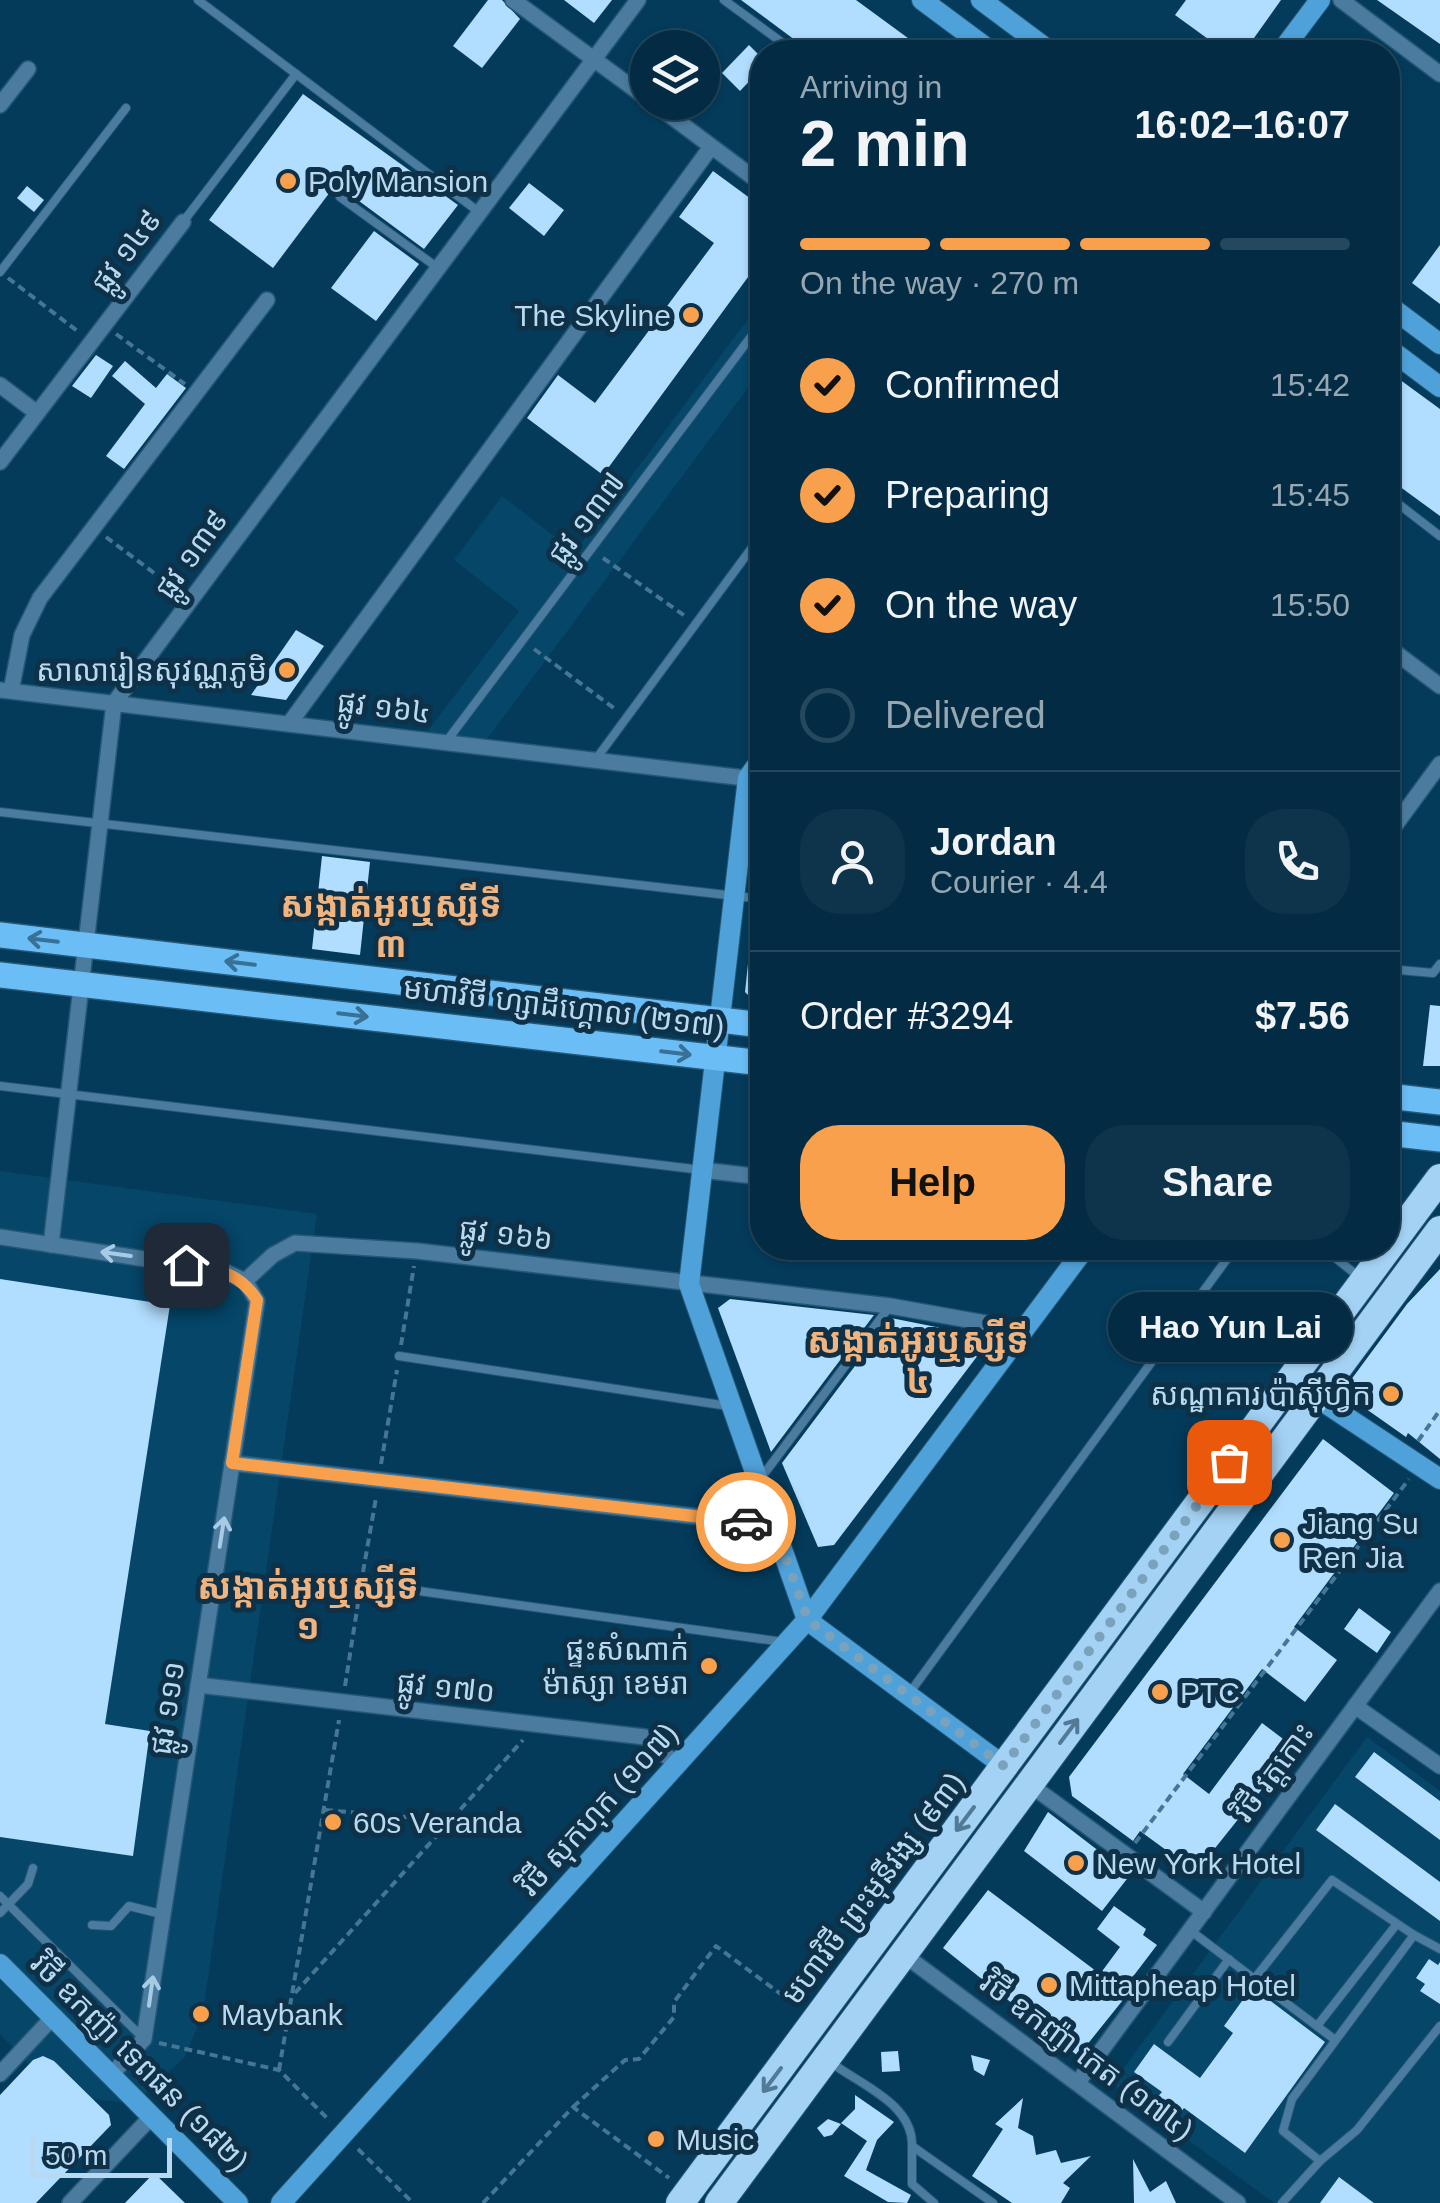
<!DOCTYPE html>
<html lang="en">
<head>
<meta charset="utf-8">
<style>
	body { margin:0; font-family:Helvetica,"Noto Sans Khmer",sans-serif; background:#0d344b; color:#f1f3f6; height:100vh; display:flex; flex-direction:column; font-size:38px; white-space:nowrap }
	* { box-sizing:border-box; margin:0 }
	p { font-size:32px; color:#97a7b2 }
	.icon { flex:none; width:55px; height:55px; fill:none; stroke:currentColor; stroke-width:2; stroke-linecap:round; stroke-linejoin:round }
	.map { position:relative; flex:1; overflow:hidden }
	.side { position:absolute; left:750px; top:40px; width:650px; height:1220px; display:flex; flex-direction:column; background:#032c44; border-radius:40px; box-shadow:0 2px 8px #0004,0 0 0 2px #24485d }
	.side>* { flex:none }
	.tools { position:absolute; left:630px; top:30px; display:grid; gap:20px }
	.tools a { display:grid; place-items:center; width:90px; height:90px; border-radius:50%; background:#032c44; box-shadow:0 2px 8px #0004,0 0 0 2px #24485d; font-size:50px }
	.scale { position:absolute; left:30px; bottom:25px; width:142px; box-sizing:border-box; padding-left:10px; border:5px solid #b9d9f1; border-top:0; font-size:28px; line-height:35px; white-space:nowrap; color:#b9d9f1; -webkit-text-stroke:8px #0e3147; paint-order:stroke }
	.pin { position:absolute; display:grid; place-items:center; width:85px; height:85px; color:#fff; margin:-42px; border-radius:20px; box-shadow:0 5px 15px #0006 }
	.courier { position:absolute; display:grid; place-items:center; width:100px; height:100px; margin:-50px; border:8px solid #f9a04d; border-radius:50%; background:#fff; color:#222; box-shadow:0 2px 12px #0007 }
	.bubble { position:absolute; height:70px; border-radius:35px; background:#032c44; box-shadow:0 2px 8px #0004,0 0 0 2px #24485d; font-size:32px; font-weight:600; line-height:70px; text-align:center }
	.headline em { font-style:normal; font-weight:600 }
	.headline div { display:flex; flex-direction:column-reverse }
	.headline { display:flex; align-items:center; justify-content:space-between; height:170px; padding:0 50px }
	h1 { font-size:65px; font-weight:600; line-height:75px }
	.bar { display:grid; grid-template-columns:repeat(4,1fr); gap:15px 10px; align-content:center; height:120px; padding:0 50px }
	.bar i { height:12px; border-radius:8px; background:#24485d }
	.bar .current { background:#f9a04d }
	.bar p { grid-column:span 4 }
	.line { display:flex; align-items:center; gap:25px; padding:0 50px; border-top:2px solid #24485d }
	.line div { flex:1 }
	.round { display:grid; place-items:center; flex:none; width:105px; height:105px; border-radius:40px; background:#0d344b }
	ol { padding:0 50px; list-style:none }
	li { display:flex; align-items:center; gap:30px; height:110px }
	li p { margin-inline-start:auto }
	li .icon { padding:10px; border-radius:50%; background:#f9a04d; color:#111; stroke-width:4 }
	li:last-child { color:#97a7b2 }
	li i { width:55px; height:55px; border:5px solid #24485d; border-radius:50% }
	.action { display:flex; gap:20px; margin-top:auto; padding:20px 50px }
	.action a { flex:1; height:115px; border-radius:40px; background:#f9a04d; color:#111; font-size:40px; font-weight:600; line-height:115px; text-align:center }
	.action a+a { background:#0d344b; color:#f1f3f6 }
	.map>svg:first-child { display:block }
</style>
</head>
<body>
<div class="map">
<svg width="1440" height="2203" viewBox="0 0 1440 2203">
	<rect width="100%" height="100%" fill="#043b5b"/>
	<g fill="#054669">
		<path d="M 757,307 L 762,311 L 762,369 L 487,739 L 426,733 L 519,611 L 454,560 L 502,496 L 575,552 Z"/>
		<path d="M 0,1171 L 317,1214 L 203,2013 L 185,2057 L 134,2104 L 58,2094 L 0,2034 Z"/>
		<path d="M 1367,1737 L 1440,1791 L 1440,2203 L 1274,2203 L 1112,2084 Z"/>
	</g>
	<g fill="#b1ddfe">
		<path d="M 488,0 L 502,0 L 520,19 L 482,68 L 453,46 Z"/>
		<path d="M 564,0 L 612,0 L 594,23 Z"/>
		<path d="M 741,0 L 856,0 L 927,52 L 811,52 Z"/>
		<path d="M 1186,0 L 1281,0 L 1244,52 L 1226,52 L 1175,15 Z"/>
		<path d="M 1377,0 L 1440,0 L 1440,44 Z"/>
		<path d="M 749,45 L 762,58 L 762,68 L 740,91 L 722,73 Z"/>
		<path d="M 303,94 L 458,205 L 424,249 L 336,184 L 273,268 L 209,220 Z"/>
		<path d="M 713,171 L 762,207 L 762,258 L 603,475 L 527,418 L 558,375 L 595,403 L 714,243 L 679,217 Z"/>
		<path d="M 529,183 L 564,210 L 544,236 L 509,208 Z"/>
		<path d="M 27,186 L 44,200 L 34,212 L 17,198 Z"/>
		<path d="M 374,231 L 419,264 L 376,321 L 331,288 Z"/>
		<path d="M 1440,245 L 1440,304 L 1412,283 Z"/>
		<path d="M 96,355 L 113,366 L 91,398 L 72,386 Z"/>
		<path d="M 125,361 L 156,388 L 167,374 L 186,388 L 124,469 L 106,456 L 145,404 L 112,376 Z"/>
		<path d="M 1388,371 L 1440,409 L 1440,516 L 1388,478 Z"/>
		<path d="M 296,630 L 324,646 L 286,700 L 251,695 Z"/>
		<path d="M 322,856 L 370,862 L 360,955 L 312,949 Z"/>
		<path d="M 752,926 L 762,926 L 762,1009 L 745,992 Z"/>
		<path d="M 1430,1005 L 1440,1006 L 1440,1066 L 1423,1066 Z"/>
		<path d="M 1440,1269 L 1440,1459 L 1408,1433 L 1406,1437 L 1342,1392 L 1407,1304 Z"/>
		<path d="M 0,1279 L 170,1305 L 105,1724 L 150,1731 L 133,1856 L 0,1837 Z"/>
		<path d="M 730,1299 L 874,1315 L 771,1452 L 718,1308 Z"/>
		<path d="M 891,1318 L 991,1338 L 834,1545 L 818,1547 L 782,1463 Z"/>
		<path d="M 1323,1439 L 1394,1493 L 1294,1627 L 1337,1660 L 1305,1702 L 1262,1669 L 1183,1774 L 1209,1794 L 1262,1723 L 1295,1748 L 1196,1872 L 1140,1831 L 1133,1841 L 1072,1796 L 1069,1777 Z"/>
		<path d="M 1359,1608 L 1391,1632 L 1377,1653 L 1344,1629 Z"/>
		<path d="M 1374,1752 L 1440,1801 L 1440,1840 L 1355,1777 Z"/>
		<path d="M 1335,1804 L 1440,1882 L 1440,1921 L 1316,1830 Z"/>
		<path d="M 1048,1812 L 1130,1875 L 1102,1911 L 1024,1851 Z"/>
		<path d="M 988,1890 L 1100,1974 L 1120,1947 L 1097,1929 L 1114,1906 L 1146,1929 L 1143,1935 L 1157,1945 L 1122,1991 L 1127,1995 L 1078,2056 L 943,1948 Z"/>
		<path d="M 1429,1959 L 1438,1965 L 1440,1962 L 1440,2004 L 1420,1991 L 1425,1984 L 1416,1978 Z"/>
		<path d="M 1252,1987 L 1325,2042 L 1245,2153 L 1184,2108 L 1171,2124 L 1150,2105 L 1162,2092 L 1134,2072 L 1154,2044 L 1200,2078 L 1233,2033 L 1224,2026 Z"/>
		<path d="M 898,2051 L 900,2071 L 882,2072 L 881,2052 Z"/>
		<path d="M 971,2055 L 990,2060 L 984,2076 L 974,2070 Z"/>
		<path d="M 43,2056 L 54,2061 L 109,2115 L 111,2125 L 36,2203 L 0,2203 L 0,2095 L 33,2060 Z"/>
		<path d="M 855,2095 L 894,2122 L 877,2140 L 866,2170 L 911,2195 L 907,2203 L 888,2202 L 844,2176 L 867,2141 L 841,2123 L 855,2109 Z"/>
		<path d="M 1023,2098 L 1018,2128 L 1033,2136 L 1036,2155 L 1056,2150 L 1061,2163 L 1091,2156 L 1063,2183 L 1070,2188 L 1061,2203 L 1012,2203 L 972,2176 L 1003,2129 L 995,2124 Z"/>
		<path d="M 828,2119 L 841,2124 L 832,2135 L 824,2137 L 817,2128 Z"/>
		<path d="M 1133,2159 L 1150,2192 L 1166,2181 L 1176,2203 L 1134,2203 Z"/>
		<path d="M 154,2173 L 185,2203 L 125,2203 Z"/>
		<path d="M 1339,2177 L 1374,2203 L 1320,2203 Z"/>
	</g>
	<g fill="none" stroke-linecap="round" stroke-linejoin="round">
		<defs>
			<g id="lane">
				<path d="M 198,0 L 479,212"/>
				<path d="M 724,0 L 795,52"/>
				<path d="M 340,197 L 438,268"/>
				<path d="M 183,222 L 296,74"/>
				<path d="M 0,272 L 126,108"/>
				<path d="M 1388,496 L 1440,536"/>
				<path d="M 446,742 L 762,322"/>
				<path d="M 596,759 L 762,534"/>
				<path d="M 0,812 L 762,899"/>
				<path d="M 1388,969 L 1433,973 L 1440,964"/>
				<path d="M 0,1086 L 702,1170"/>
				<path d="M 1323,1248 L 1358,1276"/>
				<path d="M 399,1356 L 728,1406"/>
				<path d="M 761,1478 L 890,1306"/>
				<path d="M 362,1583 L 783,1642"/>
				<path d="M 908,1695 L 1235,1248"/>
				<path d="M 0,1896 L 142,2037"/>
				<path d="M 0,1913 L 28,1884 L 33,1868"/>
				<path d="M 92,1925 L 111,1926 L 129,1906 L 161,1914"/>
				<path d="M 1191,1931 L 1334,2039"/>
				<path d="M 1255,1978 L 1332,1880 L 1414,1935"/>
				<path d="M 1317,2026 L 1396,1925"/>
				<path d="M 1168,2042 L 1229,1959"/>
				<path d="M 829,2061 C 860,2085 913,2103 912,2146 L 993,2203"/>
				<path d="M 912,2146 L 912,2184 L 934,2203"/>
				<path d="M 1320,2161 L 1283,2131 L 1292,2099 L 1414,1935 L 1440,1949"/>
				<path d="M 1282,2203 L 1320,2161 L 1357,2130 L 1440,2026"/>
			</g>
			<g id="street">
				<path d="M 513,0 L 648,99"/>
				<path d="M 1341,0 L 1440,74"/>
				<path d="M 652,102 L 762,184"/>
				<path d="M 0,105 L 28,69"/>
				<path d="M 0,385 L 37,413"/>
				<path d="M 0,462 L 183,222"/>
				<path d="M 1388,647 L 1440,686"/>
				<path d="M 0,690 L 762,780"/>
				<path d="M 11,691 L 22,635 L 40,598 L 267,300"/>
				<path d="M 289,724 L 711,147"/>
				<path d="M 1388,835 L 1440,764"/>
				<path d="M 702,1170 L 762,1177"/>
				<path d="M 0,1237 L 224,1271 L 245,1281"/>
				<path d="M 51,1245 L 114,703 L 638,0"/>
				<path d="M 245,1281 L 273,1255 L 295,1243 L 417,1251 L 890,1306 L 991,1324 L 1016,1341"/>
				<path d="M 232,1463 L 753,1523 L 771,1517"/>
				<path d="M 198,1685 L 645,1737 L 678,1766"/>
				<path d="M 1355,1706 L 1440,1766"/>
				<path d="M 1029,1784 L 1204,1912"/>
				<path d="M 903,1954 L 1238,2203"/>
				<path d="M 0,2074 L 53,2017"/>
				<path d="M 111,2075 L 144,2039 L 257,1301 L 245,1281"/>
				<path d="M 1078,2082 L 1440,1591"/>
				<path d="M 70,2203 L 152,2116"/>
			</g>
			<g id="secondary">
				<path d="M 922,0 L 992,52"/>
				<path d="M 981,0 L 1051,52"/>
				<path d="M 1281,52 L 1320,0"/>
				<path d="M 1388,305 L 1440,344"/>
				<path d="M 1388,348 L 1440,387"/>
				<path d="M 762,758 L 748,778 L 689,1284 L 807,1620 L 1004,1766"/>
				<path d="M 1316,1397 L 1440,1479"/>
				<path d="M 0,1964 L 238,2203"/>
				<path d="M 281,2203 L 807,1620 L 1085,1248"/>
			</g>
			<g id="primary">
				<path d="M 0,935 L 762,1025"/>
				<path d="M 0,975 L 762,1063"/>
				<path d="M 1388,1096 L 1440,1102"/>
				<path d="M 1388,1133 L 1440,1139"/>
			</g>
			<g id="highway">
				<path d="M 680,2203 L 1440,1178"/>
				<path d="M 719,2203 L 1440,1230"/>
			</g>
		</defs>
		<use href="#lane" stroke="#255776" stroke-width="10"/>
		<use href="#street" stroke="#255776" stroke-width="18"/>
		<use href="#secondary" stroke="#255776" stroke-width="22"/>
		<use href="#primary" stroke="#255776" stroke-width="28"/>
		<use href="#highway" stroke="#255776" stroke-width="30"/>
		<g stroke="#477693" stroke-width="4" stroke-dasharray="8 5" stroke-linecap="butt">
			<path d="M 8,278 L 80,333"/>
			<path d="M 116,334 L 185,384"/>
			<path d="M 106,537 L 178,591"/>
			<path d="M 603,558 L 685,616"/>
			<path d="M 534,649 L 615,709"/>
			<path d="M 401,1345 L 414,1266"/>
			<path d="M 1418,1441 L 1440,1410"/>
			<path d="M 381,1464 L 397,1370"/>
			<path d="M 363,1572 L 376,1498"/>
			<path d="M 345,1686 L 359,1597"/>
			<path d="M 325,1810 L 450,1821"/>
			<path d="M 1135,1843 L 1409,1479"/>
			<path d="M 295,1993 L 523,1740"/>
			<path d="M 159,2043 L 279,2070 L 330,2121"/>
			<path d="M 279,2070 L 339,1720"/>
			<path d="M 573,2107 L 625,2060 L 639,2059 L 674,2017 L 674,2002 L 716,1946 L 797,2006"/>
			<path d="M 358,2149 L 413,2203"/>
			<path d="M 483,2203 L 573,2107 L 669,2178"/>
		</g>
		<use href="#lane" stroke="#4b7c9f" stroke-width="8"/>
		<use href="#street" stroke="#4b7c9f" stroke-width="15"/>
		<use href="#secondary" stroke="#4fa1d9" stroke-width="20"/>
		<use href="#primary" stroke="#6bbdf6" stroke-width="25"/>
		<use href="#highway" stroke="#a4d2f4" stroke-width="28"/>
	</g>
	<defs><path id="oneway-shaft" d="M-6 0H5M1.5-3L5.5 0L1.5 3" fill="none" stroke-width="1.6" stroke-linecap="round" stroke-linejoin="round" transform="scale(2.5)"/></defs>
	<g stroke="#387096">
		<use href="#oneway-shaft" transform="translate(43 940) rotate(-173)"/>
		<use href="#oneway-shaft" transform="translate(240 963) rotate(-173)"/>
		<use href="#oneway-shaft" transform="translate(353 1015) rotate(7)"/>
		<use href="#oneway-shaft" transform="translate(676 1053) rotate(7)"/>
	</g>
	<g stroke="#a8cbe5">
		<use href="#oneway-shaft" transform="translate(116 1254) rotate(-172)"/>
		<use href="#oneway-shaft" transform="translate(222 1532) rotate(-81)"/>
		<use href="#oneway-shaft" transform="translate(151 1991) rotate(-82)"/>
	</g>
	<g stroke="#527995">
		<use href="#oneway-shaft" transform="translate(1069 1731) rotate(-53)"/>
		<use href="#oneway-shaft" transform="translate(965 1819) rotate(127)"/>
		<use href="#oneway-shaft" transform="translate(772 2080) rotate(127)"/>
	</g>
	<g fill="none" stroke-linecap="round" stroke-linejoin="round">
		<path stroke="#7aa2bc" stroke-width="10" stroke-dasharray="0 18" d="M 746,1522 L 771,1517 L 808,1620 L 1004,1766 L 1229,1462"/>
		<path stroke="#f9a04d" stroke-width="12" d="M 186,1265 C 218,1270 239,1272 257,1300 L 232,1463 L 746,1522"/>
	</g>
	<g fill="#f9a04d" stroke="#0e3147" stroke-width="4">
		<circle cx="288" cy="181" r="10"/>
		<circle cx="691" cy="315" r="10"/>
		<circle cx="287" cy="670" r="10"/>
		<circle cx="1391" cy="1394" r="10"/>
		<circle cx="1282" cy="1540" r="10"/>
		<circle cx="709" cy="1666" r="10"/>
		<circle cx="1160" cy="1692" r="10"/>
		<circle cx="333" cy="1822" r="10"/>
		<circle cx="1076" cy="1863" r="10"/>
		<circle cx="1049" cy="1985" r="10"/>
		<circle cx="201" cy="2014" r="10"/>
		<circle cx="656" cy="2139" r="10"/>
	</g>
	<g text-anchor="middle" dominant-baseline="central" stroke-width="10" stroke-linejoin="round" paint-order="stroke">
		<g font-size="30" fill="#b9d9f1" stroke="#0e3147" text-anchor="start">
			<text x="308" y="181">Poly Mansion</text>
			<text x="671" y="315" text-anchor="end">The Skyline</text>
			<text x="267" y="670" text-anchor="end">សាលារៀនសុវណ្ណភូមិ</text>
			<text x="1371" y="1394" text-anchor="end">សណ្ឋាគារ ប៉ាស៊ីហ្វិក</text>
			<text x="1302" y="1523">Jiang Su<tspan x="1302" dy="34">Ren Jia</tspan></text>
			<text x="689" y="1649" text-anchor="end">ផ្ទះសំណាក់<tspan x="689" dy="34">ម៉ាស្សា ខេមរា</tspan></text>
			<text x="1180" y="1692">PTC</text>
			<text x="353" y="1822">60s Veranda</text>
			<text x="1096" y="1863">New York Hotel</text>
			<text x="1069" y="1985">Mittapheap Hotel</text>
			<text x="221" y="2014">Maybank</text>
			<text x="676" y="2139">Music</text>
		</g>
		<g font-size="30" fill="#b9d9f1" stroke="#0e3147">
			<text transform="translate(126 251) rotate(-53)">ផ្លូវ ១៤៩</text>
			<text transform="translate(586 518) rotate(-53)">ផ្លូវ ១៣៧</text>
			<text transform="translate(191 554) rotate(-54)">ផ្លូវ ១៣៩</text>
			<text transform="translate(384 707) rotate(7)">ផ្លូវ ១៦៤</text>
			<text transform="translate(564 1007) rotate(7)">មហាវិថី ហ្សាដឹហ្គោល (២១៧)</text>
			<text transform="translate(506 1234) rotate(7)">ផ្លូវ ១៦៦</text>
			<text transform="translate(446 1687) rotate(6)">ផ្លូវ ១៧០</text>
			<text transform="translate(167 1708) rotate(-81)">ផ្លូវ ១១១</text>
			<text transform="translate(1273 1772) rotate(-54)">វិថី វត្តកោះ</text>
			<text transform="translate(598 1809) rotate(-48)">វិថី សុកហុក (១០៧)</text>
			<text transform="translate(873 1888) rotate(-53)">មហាវិថី ព្រះមុនីវង្ស (៩៣)</text>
			<text transform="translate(1087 2056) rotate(37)">វិថី ឧកញ៉ា កេត (១៧៤)</text>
			<text transform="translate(140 2062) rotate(45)">វិថី ឧកញ៉ា ទេពផន (១៨២)</text>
		</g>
		<g font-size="35" font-weight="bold" fill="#f2b47f" stroke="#0e3147">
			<text x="391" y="904">សង្កាត់អូរឬស្សីទី<tspan x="391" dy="40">៣</tspan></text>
			<text x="918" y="1340">សង្កាត់អូរឬស្សីទី<tspan x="918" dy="40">៤</tspan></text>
			<text x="308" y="1586">សង្កាត់អូរឬស្សីទី<tspan x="308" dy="40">១</tspan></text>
		</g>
	</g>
</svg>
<div class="tools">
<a><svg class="icon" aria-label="layers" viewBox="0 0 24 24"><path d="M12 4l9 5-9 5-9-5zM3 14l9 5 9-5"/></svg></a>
</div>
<div class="scale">50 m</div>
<div class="pin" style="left:1229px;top:1462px;background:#ea580c"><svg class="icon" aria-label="bag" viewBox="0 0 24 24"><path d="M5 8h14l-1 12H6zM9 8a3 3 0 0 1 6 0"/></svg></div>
<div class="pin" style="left:186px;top:1265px;background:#1f2937"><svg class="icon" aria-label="home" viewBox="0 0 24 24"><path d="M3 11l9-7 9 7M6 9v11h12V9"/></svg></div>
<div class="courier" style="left:746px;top:1522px"><svg class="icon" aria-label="car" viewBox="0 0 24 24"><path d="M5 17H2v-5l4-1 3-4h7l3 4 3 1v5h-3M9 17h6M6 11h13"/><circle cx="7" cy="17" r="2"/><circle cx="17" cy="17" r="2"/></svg></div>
<div class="bubble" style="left:1108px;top:1292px;width:245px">Hao Yun Lai</div>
<section class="side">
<div class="headline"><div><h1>2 min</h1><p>Arriving in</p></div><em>16:02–16:07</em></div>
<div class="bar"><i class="current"></i><i class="current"></i><i class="current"></i><i></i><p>On the way · 270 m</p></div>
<ol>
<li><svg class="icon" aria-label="check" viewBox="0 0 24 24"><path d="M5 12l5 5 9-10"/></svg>Confirmed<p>15:42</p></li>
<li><svg class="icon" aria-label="check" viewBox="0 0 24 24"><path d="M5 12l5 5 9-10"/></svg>Preparing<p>15:45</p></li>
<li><svg class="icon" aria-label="check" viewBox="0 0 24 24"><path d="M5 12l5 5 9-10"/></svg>On the way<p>15:50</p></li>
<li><i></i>Delivered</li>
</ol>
<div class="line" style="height:180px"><a class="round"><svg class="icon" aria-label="person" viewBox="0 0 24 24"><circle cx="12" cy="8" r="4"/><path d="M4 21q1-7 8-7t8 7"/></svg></a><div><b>Jordan</b><p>Courier · 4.4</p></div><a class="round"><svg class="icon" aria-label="phone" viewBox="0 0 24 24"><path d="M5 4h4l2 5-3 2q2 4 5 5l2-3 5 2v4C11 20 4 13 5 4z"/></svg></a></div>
<div class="line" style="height:130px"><div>Order #3294</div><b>$7.56</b></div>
<div class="action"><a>Help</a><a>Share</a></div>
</section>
</div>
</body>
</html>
